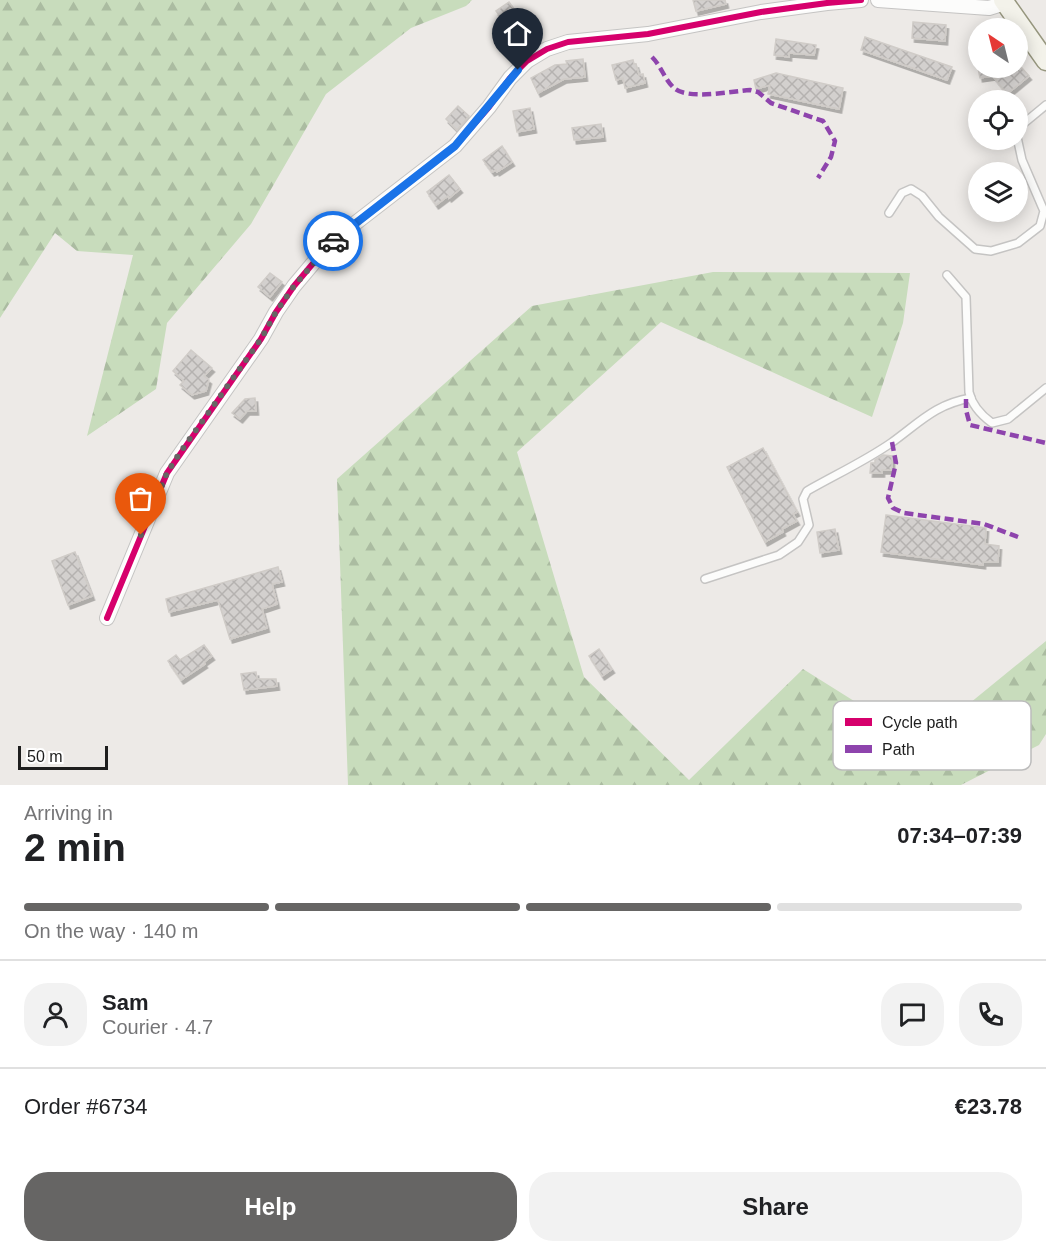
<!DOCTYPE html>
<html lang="en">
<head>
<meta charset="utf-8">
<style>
	body { margin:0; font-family:Helvetica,sans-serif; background:#f2f2f2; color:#202124; height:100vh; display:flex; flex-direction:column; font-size:22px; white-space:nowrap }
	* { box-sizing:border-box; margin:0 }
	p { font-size:20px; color:#757577 }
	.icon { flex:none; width:33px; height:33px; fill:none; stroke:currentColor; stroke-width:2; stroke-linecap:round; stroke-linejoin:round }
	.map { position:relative; height:785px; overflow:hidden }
	.details { display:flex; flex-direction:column; background:#fff; flex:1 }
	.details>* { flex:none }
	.needle { width:39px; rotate:325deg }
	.buttons { position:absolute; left:968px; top:18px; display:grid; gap:12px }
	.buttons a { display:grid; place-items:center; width:60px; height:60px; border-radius:50%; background:#fff; box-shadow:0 3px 15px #0003; font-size:30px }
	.scale { position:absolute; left:18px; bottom:15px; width:90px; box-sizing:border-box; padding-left:6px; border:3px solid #1e1e1e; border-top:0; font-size:16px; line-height:21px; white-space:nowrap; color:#1e1e1e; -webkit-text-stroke:4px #fff; paint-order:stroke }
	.pin { position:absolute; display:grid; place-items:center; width:51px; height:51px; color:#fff; margin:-62px -26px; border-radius:50% 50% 50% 0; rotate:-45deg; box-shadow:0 0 6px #0007 }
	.pin .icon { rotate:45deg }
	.courier { position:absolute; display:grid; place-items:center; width:60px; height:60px; margin:-30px; border:4px solid #1a73e8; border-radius:50%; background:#fff; color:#222; box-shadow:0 2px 8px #0007 }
	.headline em { font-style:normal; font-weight:700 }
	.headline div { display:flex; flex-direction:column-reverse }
	.headline { display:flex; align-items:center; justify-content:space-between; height:102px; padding:0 24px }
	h1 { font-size:39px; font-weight:700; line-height:45px }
	.bar { display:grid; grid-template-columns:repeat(4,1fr); gap:9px 6px; align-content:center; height:72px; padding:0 24px }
	.bar i { height:8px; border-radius:4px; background:#e0e0e0 }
	.bar .selected { background:#666564 }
	.bar p { grid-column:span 4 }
	.line { display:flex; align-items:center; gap:15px; padding:0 24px; border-top:2px solid #e0e0e0 }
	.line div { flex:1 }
	.round { display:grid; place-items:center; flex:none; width:63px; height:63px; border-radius:24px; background:#f2f2f2 }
	.cta { display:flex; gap:12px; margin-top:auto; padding:12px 24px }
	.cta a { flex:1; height:69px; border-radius:24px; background:#666564; color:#fff; font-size:24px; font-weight:700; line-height:69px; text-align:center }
	.cta a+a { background:#f2f2f2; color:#202124 }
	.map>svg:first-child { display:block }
</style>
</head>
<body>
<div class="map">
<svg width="1046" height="785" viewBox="0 0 1046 785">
	<defs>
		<pattern id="forest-firs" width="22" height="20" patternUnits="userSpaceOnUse" patternTransform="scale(1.5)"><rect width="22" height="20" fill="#c8dcbc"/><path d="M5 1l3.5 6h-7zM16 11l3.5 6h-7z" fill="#abbca1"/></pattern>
		<pattern id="building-cross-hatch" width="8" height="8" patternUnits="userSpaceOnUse" patternTransform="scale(1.5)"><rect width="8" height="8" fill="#d3d0ce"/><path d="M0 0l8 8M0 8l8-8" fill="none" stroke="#b5b2b0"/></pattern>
		<filter id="shadow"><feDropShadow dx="2.5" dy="4" stdDeviation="0" flood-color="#0004"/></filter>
	</defs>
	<rect width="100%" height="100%" fill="#edeae7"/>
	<g fill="url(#forest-firs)">
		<path d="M 0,0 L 472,0 L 466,6 L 411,28 L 326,94 L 251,224 L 167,323 L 156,389 L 87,436 L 133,255 L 77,251 L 55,233 L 0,318 Z"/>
		<path d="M 713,272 L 910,273 L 903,323 L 872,417 L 661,322 L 517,452 L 584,677 L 689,780 L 803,669 L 921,743 L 1046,641 L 1046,734 L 1039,745 L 961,785 L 348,785 L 337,479 L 532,306 Z"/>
	</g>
	<g fill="url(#building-cross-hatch)" stroke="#d0ccc8" stroke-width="1.5" filter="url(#shadow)">
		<path d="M 693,0 L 725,0 L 726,4 L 696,11 Z"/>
		<path d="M 509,2 L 526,26 L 519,43 L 504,38 L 508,27 L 496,11 Z"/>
		<path d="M 913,22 L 946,25 L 945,41 L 912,38 Z"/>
		<path d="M 865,37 L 952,67 L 947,80 L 861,50 Z"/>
		<path d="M 776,39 L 816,45 L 814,55 L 789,53 L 789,57 L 774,55 Z"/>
		<path d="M 583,59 L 585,77 L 564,79 L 538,93 L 531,78 L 555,65 L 567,64 L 566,61 Z"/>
		<path d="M 633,60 L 634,64 L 636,64 L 639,75 L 643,74 L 645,83 L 625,88 L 623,78 L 616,80 L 612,65 Z"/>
		<path d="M 978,68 L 1022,68 L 1029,76 L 1007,94 L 993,76 L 980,78 Z"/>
		<path d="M 776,73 L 843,88 L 839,109 L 768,94 L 770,85 L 756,89 L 754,80 Z"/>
		<path d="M 458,106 L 469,116 L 457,130 L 446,119 Z"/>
		<path d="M 530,108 L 534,129 L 517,132 L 513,111 Z"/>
		<path d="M 601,124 L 603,137 L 574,140 L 572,128 Z"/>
		<path d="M 502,146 L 512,162 L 497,172 L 496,170 L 492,172 L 483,160 Z"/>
		<path d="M 449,175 L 460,189 L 449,198 L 448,196 L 436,205 L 427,192 Z"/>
		<path d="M 270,273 L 282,282 L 270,297 L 258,287 Z"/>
		<path d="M 191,350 L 212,368 L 204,376 L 209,380 L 206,391 L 192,395 L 180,385 L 184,381 L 173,371 Z"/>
		<path d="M 255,398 L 256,411 L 247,411 L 240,419 L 232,413 L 245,399 Z"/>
		<path d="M 763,448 L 797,512 L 793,514 L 797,521 L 782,529 L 783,532 L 765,542 L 727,467 Z"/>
		<path d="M 883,455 L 892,456 L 892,470 L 882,470 L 882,473 L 870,473 L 871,463 L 875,463 L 875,460 Z"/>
		<path d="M 886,515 L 986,528 L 985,544 L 999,546 L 998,562 L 983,562 L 983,565 L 881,552 Z"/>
		<path d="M 835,529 L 839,550 L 820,553 L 817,532 Z"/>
		<path d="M 75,552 L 92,596 L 68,605 L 52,561 Z"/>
		<path d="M 278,567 L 282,582 L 272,584 L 277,604 L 262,609 L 267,628 L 230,639 L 218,600 L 169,612 L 166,599 Z"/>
		<path d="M 204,645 L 212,656 L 204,662 L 205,664 L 181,680 L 168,661 L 176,655 L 180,660 Z"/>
		<path d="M 599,649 L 612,669 L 602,676 L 589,656 Z"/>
		<path d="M 256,672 L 257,679 L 276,679 L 277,686 L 244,690 L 241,674 Z"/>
	</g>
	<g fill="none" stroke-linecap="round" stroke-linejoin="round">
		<defs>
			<g id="lane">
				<path d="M 1017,137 L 1023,124 L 1046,105"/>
				<path d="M 889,213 L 902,193 L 911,189 L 922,196 L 939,217 L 975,249 L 991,251 L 1018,243 L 1040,226 L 1044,211 L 1022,160 L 1017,137"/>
				<path d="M 947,275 L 966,297 L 969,392 C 972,405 981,415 992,423 L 1008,419 L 1046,388"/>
				<path d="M 705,579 L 779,555 L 798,542 L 809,525 L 803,499 L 807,491 C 835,475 865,461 891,443 C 919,423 935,404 971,398"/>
			</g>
			<g id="street">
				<path d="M 878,0 L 989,8 L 1005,3"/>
				<path d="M 107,618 L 167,473 L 261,339 L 276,312 L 294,286 L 331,242 L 455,146 L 489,107 L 510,78 L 527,61 L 547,49 L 568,42 L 648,34 L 761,12 L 827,3 L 861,0"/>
			</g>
			<path id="secondary" d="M 1003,0 L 1046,61"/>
		</defs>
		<use href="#lane" stroke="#c5c4c3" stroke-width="10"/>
		<use href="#street" stroke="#c5c4c3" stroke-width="16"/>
		<use href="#secondary" stroke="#96967e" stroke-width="21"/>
		<use href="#lane" stroke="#fcfcfb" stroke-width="7"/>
		<use href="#street" stroke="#fcfcfb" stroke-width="14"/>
		<use href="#secondary" stroke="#f3f2ea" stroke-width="18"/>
		<g stroke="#8e44ad" stroke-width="4.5" stroke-dasharray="9 4.5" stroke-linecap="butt">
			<path d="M 652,57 C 661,66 664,78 673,87 C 686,101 731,91 750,90 L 758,92 L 771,103 L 823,121 L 835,141 L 831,157 L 818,178"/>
			<path d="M 966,399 L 966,410 L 970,425 L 1046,443"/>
			<path d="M 892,442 L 896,463 L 888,498 L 893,508 L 904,513 L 984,524 L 1018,537"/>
		</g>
		<defs>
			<path id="cycleway" d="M 107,618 L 167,473 L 261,339 L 276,312 L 294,286 L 331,242 L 455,146 L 489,107 L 510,78 L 527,61 L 547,49 L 568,42 L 648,34 L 761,12 L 827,3 L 861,0"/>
		</defs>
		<use href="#cycleway" stroke="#fff" stroke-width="10"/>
		<use href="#cycleway" stroke="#d6006c" stroke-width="6"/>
	</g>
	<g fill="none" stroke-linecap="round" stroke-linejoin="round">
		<path stroke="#666564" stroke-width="6" stroke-dasharray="0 10.8" d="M 141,535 L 167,473 L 179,454 L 261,339 L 276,312 L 294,286 L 333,241"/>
		<path stroke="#1a73e8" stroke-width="8" d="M 333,241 L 455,146 L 518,70"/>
	</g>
	<rect x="833" y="701" width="198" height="69" rx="9" fill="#fff" stroke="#bcbcbc" stroke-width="1.5"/>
	<rect x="845" y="718" width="27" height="8" fill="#d6006c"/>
	<rect x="845" y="745" width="27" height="8" fill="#8e44ad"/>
	<g font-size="16" fill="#1e1e1e">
		<text x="882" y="728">Cycle path</text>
		<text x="882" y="755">Path</text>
	</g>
</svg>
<div class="buttons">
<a><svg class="needle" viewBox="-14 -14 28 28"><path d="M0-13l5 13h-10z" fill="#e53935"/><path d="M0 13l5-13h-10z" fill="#757577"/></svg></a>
<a><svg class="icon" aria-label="locate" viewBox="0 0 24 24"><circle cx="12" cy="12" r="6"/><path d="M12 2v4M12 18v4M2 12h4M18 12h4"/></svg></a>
<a><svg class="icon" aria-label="layers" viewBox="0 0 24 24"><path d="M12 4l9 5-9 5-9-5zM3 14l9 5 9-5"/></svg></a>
</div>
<div class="scale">50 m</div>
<div class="pin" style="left:141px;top:535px;background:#ea580c"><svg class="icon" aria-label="bag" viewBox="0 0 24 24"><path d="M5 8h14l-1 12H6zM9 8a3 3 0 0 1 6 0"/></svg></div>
<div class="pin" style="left:518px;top:70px;background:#1f2937"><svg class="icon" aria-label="home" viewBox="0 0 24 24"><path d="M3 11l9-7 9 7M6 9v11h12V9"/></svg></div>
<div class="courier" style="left:333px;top:241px"><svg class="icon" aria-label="car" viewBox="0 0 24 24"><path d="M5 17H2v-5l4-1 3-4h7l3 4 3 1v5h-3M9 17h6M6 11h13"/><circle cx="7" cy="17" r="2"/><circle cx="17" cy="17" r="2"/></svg></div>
</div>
<section class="details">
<div class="headline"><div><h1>2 min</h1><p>Arriving in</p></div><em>07:34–07:39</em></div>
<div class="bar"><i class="selected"></i><i class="selected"></i><i class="selected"></i><i></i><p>On the way · 140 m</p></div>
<div class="line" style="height:108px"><a class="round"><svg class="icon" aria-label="person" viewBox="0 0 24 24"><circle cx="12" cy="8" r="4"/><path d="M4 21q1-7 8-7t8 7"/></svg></a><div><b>Sam</b><p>Courier · 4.7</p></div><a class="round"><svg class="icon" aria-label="chat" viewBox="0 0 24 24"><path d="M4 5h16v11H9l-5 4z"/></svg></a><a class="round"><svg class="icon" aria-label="phone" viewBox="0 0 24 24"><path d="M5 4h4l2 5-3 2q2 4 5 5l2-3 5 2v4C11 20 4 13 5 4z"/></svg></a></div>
<div class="line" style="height:78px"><div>Order #6734</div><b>€23.78</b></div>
<div class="cta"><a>Help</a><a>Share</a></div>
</section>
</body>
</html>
